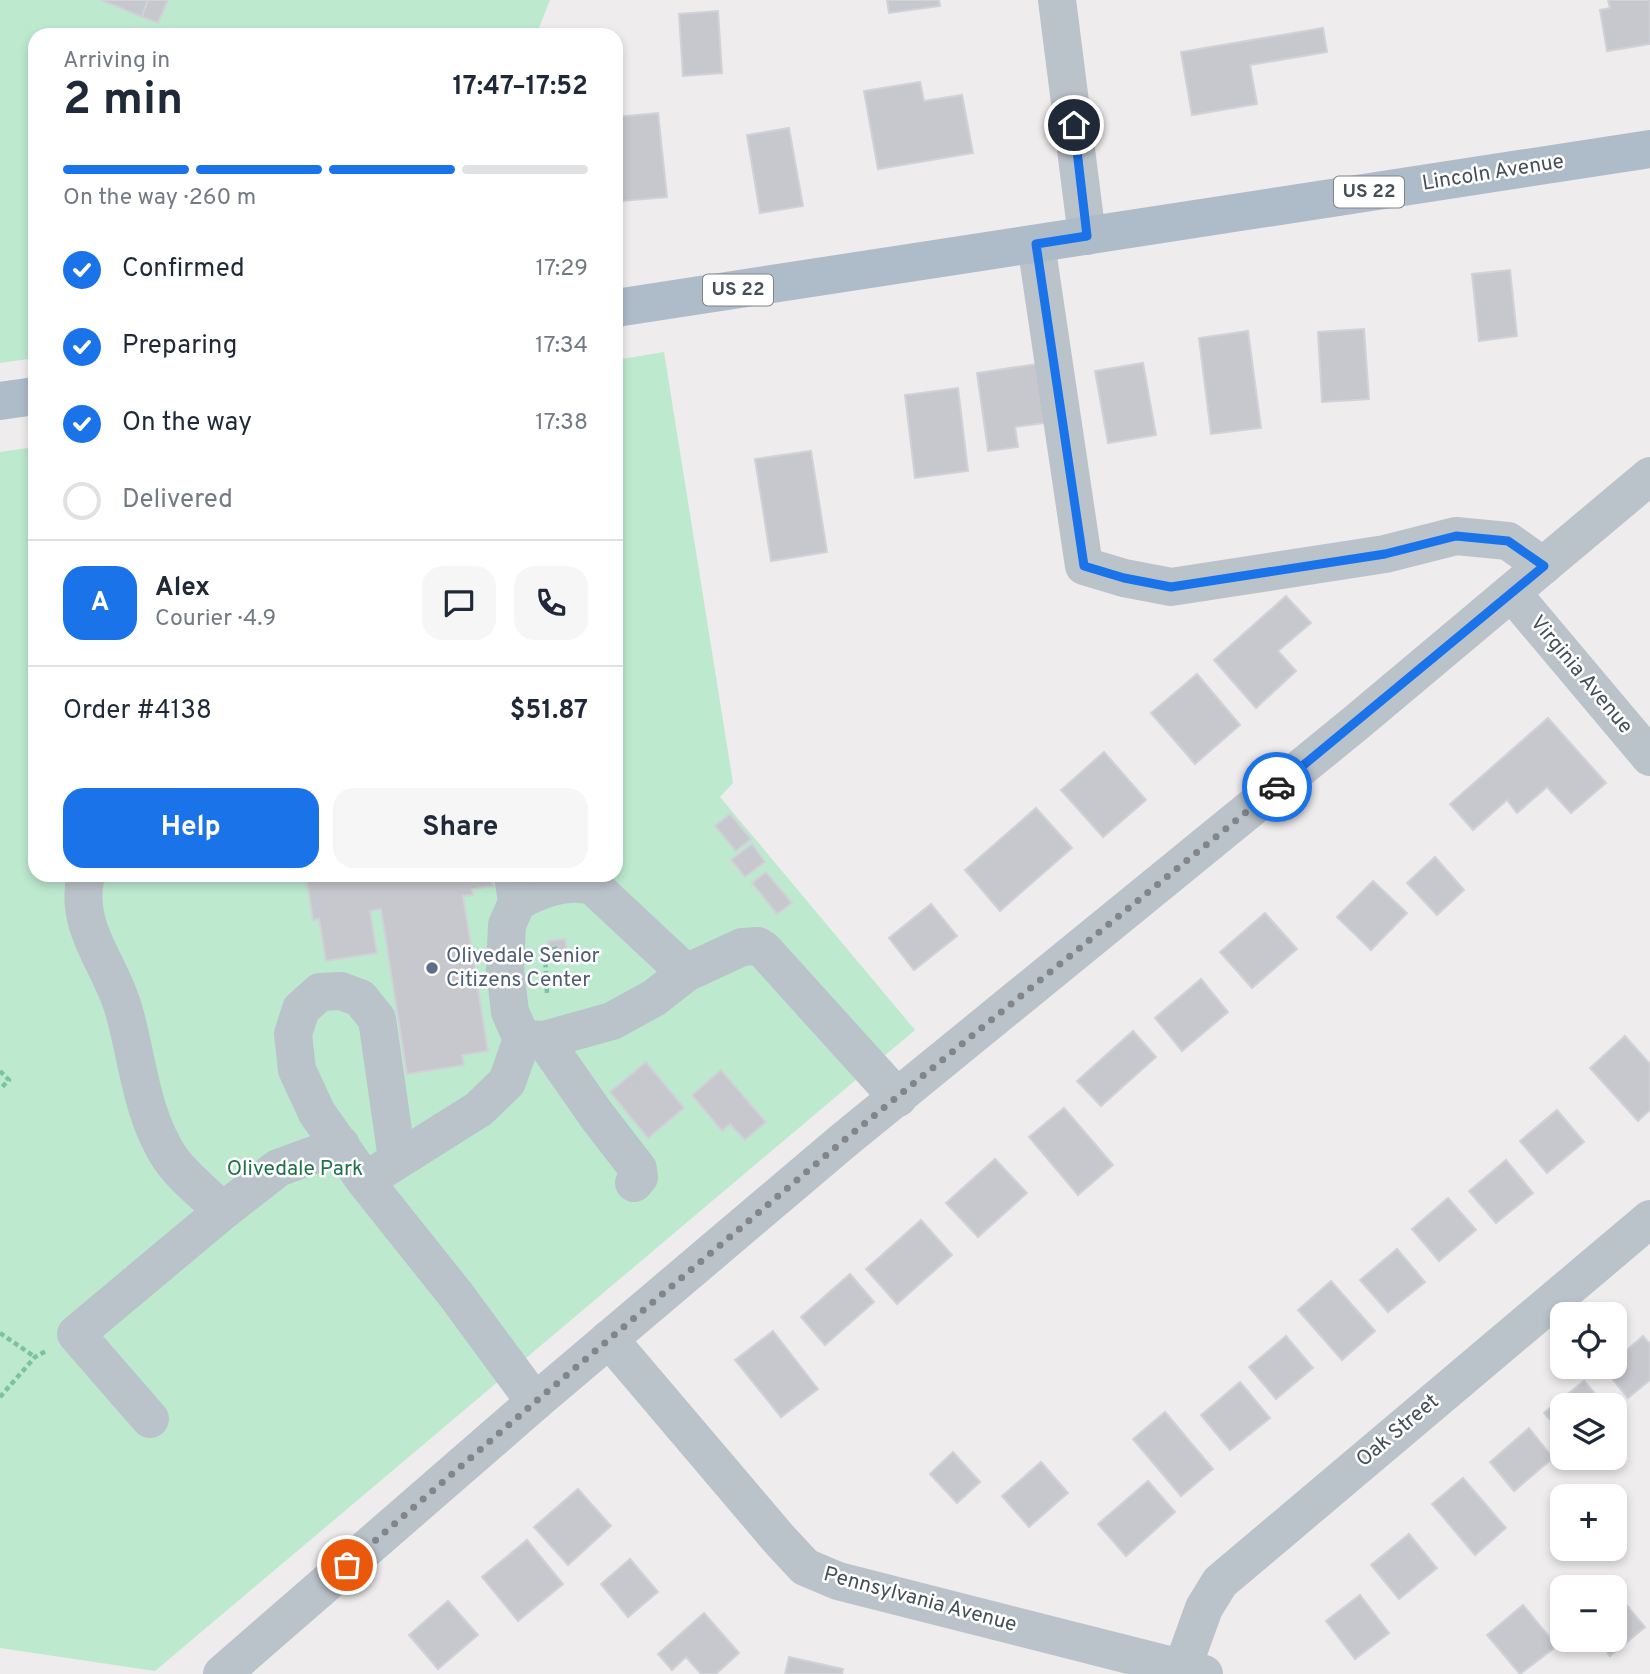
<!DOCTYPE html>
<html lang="en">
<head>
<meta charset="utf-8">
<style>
	body { margin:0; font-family:Overpass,sans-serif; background:#f6f6f7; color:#1f2937; height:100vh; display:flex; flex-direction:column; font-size:26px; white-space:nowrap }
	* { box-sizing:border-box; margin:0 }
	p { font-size:23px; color:#747a83 }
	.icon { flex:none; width:38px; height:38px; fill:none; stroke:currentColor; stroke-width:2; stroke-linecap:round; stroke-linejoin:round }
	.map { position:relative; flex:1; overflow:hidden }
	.side { position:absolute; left:28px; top:28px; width:595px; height:854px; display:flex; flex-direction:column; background:#fff; border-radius:21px; box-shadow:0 4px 10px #0003 }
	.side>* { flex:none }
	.buttons { position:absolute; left:1550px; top:1302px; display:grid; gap:14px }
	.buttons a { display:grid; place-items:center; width:77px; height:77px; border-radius:14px; background:#fff; box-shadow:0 4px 10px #0003; font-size:35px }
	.pin { position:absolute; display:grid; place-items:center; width:60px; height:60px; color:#fff; margin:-30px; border:4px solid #fff; border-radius:50%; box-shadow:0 2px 7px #0007 }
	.courier { position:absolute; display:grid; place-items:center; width:70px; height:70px; margin:-35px; border:5px solid #1a73e8; border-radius:50%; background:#fff; color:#222; box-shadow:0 2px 9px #0007 }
	.headline em { font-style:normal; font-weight:700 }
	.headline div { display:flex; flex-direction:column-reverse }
	.headline { display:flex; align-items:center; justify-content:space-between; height:119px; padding:0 35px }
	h1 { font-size:46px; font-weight:700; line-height:52px }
	.bar { display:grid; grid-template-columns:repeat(4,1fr); gap:10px 7px; align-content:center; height:84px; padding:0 35px }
	.bar i { height:9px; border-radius:5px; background:#e0e1e3 }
	.bar .on { background:#1a73e8 }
	.bar p { grid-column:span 4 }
	.line { display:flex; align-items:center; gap:18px; padding:0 35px; border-top:2px solid #e0e1e3 }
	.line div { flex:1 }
	.round { display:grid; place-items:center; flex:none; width:74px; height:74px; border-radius:21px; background:#f6f6f7 }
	ol { padding:0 35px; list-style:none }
	li { display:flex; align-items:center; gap:21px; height:77px }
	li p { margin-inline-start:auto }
	li .icon { padding:7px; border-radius:50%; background:#1a73e8; color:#fff; stroke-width:4 }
	li:last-child { color:#747a83 }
	li i { width:38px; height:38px; border:4px solid #e0e1e3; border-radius:50% }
	.cta { display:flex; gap:14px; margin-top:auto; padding:14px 35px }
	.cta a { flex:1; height:80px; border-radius:21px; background:#1a73e8; color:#fff; font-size:28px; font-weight:700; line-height:80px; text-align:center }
	.cta a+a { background:#f6f6f7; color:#1f2937 }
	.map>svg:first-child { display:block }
</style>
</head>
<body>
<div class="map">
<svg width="1650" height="1674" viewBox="0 0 1650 1674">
	<rect width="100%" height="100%" fill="#eeecec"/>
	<g fill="#bde9cf">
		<path d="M 0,0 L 550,0 L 536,35 L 35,35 L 35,358 L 0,363 Z"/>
		<path d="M 664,352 L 733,783 L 720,797 L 915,1030 L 155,1671 L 0,1648 L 0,452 L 35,447 L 35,875 L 616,875 L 616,360 Z"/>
	</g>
	<g fill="#c7c8ce" stroke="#d0d2d7" stroke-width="2">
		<path d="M 101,0 L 148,0 L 142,17 Z"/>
		<path d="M 148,0 L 168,0 L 158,23 L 142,17 Z"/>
		<path d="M 887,0 L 939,0 L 940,6 L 889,13 Z"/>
		<path d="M 1608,0 L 1650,0 L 1650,44 L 1607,51 L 1600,10 L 1610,8 Z"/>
		<path d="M 718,11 L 722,73 L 683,76 L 679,14 Z"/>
		<path d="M 1323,28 L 1327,52 L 1250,65 L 1257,104 L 1192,115 L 1181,52 Z"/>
		<path d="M 920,82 L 924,101 L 962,95 L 973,153 L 878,169 L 864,91 Z"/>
		<path d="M 658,113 L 667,197 L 622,201 L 616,148 L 616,117 Z"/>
		<path d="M 789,128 L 803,206 L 760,213 L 747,135 Z"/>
		<path d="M 1510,270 L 1517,336 L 1479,341 L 1472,274 Z"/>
		<path d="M 1364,329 L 1369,399 L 1322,402 L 1318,332 Z"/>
		<path d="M 1248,331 L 1261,428 L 1211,434 L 1199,338 Z"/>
		<path d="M 1044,363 L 1052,422 L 1015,427 L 1018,447 L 988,451 L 977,373 Z"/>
		<path d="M 1143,363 L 1156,435 L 1108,443 L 1095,371 Z"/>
		<path d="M 958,388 L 968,471 L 915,478 L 905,395 Z"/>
		<path d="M 811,451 L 827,552 L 771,561 L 755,459 Z"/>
		<path d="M 1286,596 L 1311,623 L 1278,651 L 1296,671 L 1256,708 L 1214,660 Z"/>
		<path d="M 1197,674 L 1240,725 L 1195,764 L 1151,713 Z"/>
		<path d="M 1548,718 L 1606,783 L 1571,813 L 1547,787 L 1517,813 L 1507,800 L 1473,830 L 1450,804 Z"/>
		<path d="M 1104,752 L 1146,800 L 1103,837 L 1061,790 Z"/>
		<path d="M 1036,808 L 1072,848 L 1000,911 L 965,870 Z"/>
		<path d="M 730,814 L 751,839 L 736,851 L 715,826 Z"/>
		<path d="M 752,844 L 765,862 L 745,877 L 731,860 Z"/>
		<path d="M 1435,857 L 1464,890 L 1437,915 L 1407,883 Z"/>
		<path d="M 766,872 L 792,903 L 777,914 L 752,883 Z"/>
		<path d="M 306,875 L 491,875 L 493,886 L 472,889 L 473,895 L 463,896 L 488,1051 L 462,1055 L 464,1065 L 407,1074 L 381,909 L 370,911 L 377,953 L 326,961 L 319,919 L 313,920 Z"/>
		<path d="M 1373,881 L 1407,913 L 1371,950 L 1337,917 Z"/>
		<path d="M 931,904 L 957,936 L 914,970 L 889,938 Z"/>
		<path d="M 1265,913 L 1297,949 L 1252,988 L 1220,952 Z"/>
		<path d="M 565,939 L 568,956 L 550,959 L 548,941 Z"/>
		<path d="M 1201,979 L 1228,1012 L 1182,1051 L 1155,1018 Z"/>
		<path d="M 1133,1031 L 1156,1057 L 1101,1106 L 1077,1081 Z"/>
		<path d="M 1625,1036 L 1650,1064 L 1650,1110 L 1638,1121 L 1590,1068 Z"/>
		<path d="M 646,1062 L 684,1108 L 648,1138 L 610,1092 Z"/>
		<path d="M 721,1070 L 766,1122 L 745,1140 L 730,1124 L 722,1131 L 692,1095 Z"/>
		<path d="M 1064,1108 L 1113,1165 L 1078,1195 L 1029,1137 Z"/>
		<path d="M 1557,1110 L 1584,1142 L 1547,1173 L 1520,1141 Z"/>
		<path d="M 995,1159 L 1027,1193 L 978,1237 L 946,1203 Z"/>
		<path d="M 1506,1160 L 1533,1193 L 1496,1223 L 1469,1191 Z"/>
		<path d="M 1448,1198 L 1476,1230 L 1439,1261 L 1412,1229 Z"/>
		<path d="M 921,1220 L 952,1255 L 897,1304 L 866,1269 Z"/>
		<path d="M 1397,1249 L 1425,1282 L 1388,1312 L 1360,1280 Z"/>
		<path d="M 850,1274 L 874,1302 L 825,1345 L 801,1317 Z"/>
		<path d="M 1331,1281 L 1375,1331 L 1342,1360 L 1298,1310 Z"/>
		<path d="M 773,1331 L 818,1389 L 781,1417 L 735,1360 Z"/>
		<path d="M 1286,1336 L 1313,1368 L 1276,1399 L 1249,1367 Z"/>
		<path d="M 1643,1336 L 1650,1344 L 1650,1380 L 1628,1398 L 1604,1369 L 1607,1367 L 1615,1367 L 1615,1360 Z"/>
		<path d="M 1584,1381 L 1605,1405 L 1563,1405 L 1563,1435 L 1544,1413 Z"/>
		<path d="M 1240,1382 L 1270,1418 L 1230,1450 L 1201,1415 Z"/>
		<path d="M 1165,1412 L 1213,1469 L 1181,1496 L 1133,1439 Z"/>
		<path d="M 1529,1428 L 1553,1458 L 1514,1491 L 1490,1462 Z"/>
		<path d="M 953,1452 L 980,1482 L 957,1503 L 930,1474 Z"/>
		<path d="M 1041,1462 L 1068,1493 L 1029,1527 L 1002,1496 Z"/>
		<path d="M 1463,1478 L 1506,1528 L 1475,1555 L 1432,1504 Z"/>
		<path d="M 1148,1481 L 1175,1512 L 1126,1556 L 1098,1524 Z"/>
		<path d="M 578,1489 L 611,1526 L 568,1565 L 534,1527 Z"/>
		<path d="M 1409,1534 L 1437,1568 L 1399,1599 L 1371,1565 Z"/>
		<path d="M 527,1540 L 563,1584 L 518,1621 L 482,1577 Z"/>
		<path d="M 630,1559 L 658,1592 L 628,1617 L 601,1584 Z"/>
		<path d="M 1360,1595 L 1389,1633 L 1355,1659 L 1326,1621 Z"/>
		<path d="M 1618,1595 L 1645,1627 L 1610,1656 L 1597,1640 L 1615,1640 L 1615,1597 Z"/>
		<path d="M 448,1601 L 478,1635 L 438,1669 L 409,1635 Z"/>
		<path d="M 1523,1605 L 1557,1646 L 1520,1674 L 1487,1635 Z"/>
		<path d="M 704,1613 L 739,1653 L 716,1674 L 701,1674 L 686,1657 L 672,1670 L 658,1654 Z"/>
		<path d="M 789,1657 L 843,1669 L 842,1674 L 785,1674 Z"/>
	</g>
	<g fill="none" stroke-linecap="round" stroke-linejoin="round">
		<g stroke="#79c3a0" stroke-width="4.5" stroke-dasharray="5 3.5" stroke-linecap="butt">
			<path d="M 94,35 L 96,27"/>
			<path d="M 544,951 L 560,948"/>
			<path d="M 545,954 L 547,994"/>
			<path d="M 0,1071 L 9,1080 L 0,1089"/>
			<path d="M 0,1333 L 35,1357"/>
			<path d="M 0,1397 L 35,1357 L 46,1351"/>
		</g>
		<g stroke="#bbc3ca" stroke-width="38">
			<path d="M 1057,0 L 1087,236"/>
			<path d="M 1036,244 L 1084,566 L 1124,578 L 1171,587 L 1385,554 L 1456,536 L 1508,541 L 1543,566"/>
			<path d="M 1512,593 L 1650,757"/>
			<path d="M 86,875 C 73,928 111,963 124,1011 C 138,1060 141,1114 170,1158 C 184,1178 205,1194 223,1211"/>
			<path d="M 517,902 C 540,889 567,879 593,886 L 686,973"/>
			<path d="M 522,1039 L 544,1040 L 612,1021 L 654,998 L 686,973 L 742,947 L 758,946 L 764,950 L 898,1098"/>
			<path d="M 544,1040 L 597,1116 L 638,1169 L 639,1177 L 634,1183"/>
			<path d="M 397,1159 L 377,1019 L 360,998 L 341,991 L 320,992 L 301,1009 L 293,1034 L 297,1070 L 317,1113 L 365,1181 L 456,1295 L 535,1402"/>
			<path d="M 379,1172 L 479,1109 L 507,1082 L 522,1039 L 510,1012 L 505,970 L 507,925 L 517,902 L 513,875"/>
			<path d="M 609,1339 L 779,1539 L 805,1567 L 838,1581 L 1204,1674"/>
			<path d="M 150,1419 L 76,1334 L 223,1211 L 278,1168 L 341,1145"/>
			<path d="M 1182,1669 L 1204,1608 L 1220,1582 L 1650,1219"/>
			<path d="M 222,1674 L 535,1402 L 843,1141 L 1357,722 L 1650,476"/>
		</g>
		<g stroke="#aebbc9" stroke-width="38">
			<path d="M 616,308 L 1650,149"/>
			<path d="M 0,401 L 35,396"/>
		</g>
	</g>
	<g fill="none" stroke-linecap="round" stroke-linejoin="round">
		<path stroke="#81868b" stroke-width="7" stroke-dasharray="0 12.6" d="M 347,1565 L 535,1402 L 843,1141 L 1277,787"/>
		<path stroke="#1a73e8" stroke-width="9" d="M 1074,125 L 1087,236 L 1036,244 L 1084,566 L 1124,578 L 1171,587 L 1385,554 L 1456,536 L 1508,541 L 1544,566 L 1277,787"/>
	</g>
	<circle fill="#5c6f8a" stroke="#fff" stroke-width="2.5" cx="432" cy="968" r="7"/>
	<g text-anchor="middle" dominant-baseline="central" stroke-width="5" stroke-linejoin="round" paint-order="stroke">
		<g fill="#fff" stroke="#7e8489" stroke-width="2">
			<rect x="1334" y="176.5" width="70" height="31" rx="5"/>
			<rect x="703" y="274.5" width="70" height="31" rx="5"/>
		</g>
		<g font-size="19" font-weight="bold" fill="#464f57">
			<text x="1369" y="192">US 22</text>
			<text x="738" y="290">US 22</text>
		</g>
		<g font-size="21" fill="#464f57" stroke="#fff">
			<text transform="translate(1493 173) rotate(-9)">Lincoln Avenue</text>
			<text transform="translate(1581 675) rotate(50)">Virginia Avenue</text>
			<text transform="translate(1398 1431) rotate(-40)">Oak Street</text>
			<text transform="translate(920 1600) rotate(15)">Pennsylvania Avenue</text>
		</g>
		<g font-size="21" fill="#4e5e75" stroke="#fff" text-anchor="start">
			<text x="446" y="956">Olivedale Senior<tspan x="446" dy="24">Citizens Center</tspan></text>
		</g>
		<g font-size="21" fill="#1f7049" stroke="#fff">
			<text x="295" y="1169">Olivedale Park</text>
		</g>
	</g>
</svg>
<div class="buttons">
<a><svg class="icon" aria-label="locate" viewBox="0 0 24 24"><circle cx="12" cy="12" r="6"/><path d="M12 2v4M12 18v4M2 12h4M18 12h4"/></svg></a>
<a><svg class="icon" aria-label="layers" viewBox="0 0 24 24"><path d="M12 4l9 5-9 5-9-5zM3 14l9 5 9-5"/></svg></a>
<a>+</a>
<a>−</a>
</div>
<div class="pin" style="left:347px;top:1565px;background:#ea580c"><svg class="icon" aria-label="bag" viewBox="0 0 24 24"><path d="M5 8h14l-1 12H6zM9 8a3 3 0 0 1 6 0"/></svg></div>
<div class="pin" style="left:1074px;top:125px;background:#1f2937"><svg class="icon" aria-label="home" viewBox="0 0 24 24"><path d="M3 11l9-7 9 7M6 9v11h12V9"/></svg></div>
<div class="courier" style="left:1277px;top:787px"><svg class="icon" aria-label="car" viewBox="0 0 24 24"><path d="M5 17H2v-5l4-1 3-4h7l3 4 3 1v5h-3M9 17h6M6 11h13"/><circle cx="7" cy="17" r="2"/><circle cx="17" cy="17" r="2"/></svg></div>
<section class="side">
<div class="headline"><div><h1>2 min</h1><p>Arriving in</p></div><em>17:47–17:52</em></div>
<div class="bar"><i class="on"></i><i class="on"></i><i class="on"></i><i></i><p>On the way · 260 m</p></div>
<ol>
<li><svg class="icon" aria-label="check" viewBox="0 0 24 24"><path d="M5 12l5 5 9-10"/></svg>Confirmed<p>17:29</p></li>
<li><svg class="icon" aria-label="check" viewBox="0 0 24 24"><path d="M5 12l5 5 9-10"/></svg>Preparing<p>17:34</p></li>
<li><svg class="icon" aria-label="check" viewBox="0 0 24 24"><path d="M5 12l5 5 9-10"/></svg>On the way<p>17:38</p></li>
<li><i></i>Delivered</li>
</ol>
<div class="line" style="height:126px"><b class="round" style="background:#1a73e8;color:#fff">A</b><div><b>Alex</b><p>Courier · 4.9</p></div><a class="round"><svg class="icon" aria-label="chat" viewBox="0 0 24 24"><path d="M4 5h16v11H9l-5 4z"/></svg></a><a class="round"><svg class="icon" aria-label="phone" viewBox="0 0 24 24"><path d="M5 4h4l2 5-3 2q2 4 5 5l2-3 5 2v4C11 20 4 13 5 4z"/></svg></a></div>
<div class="line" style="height:91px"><div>Order #4138</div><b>$51.87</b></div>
<div class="cta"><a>Help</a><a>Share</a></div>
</section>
</div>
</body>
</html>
